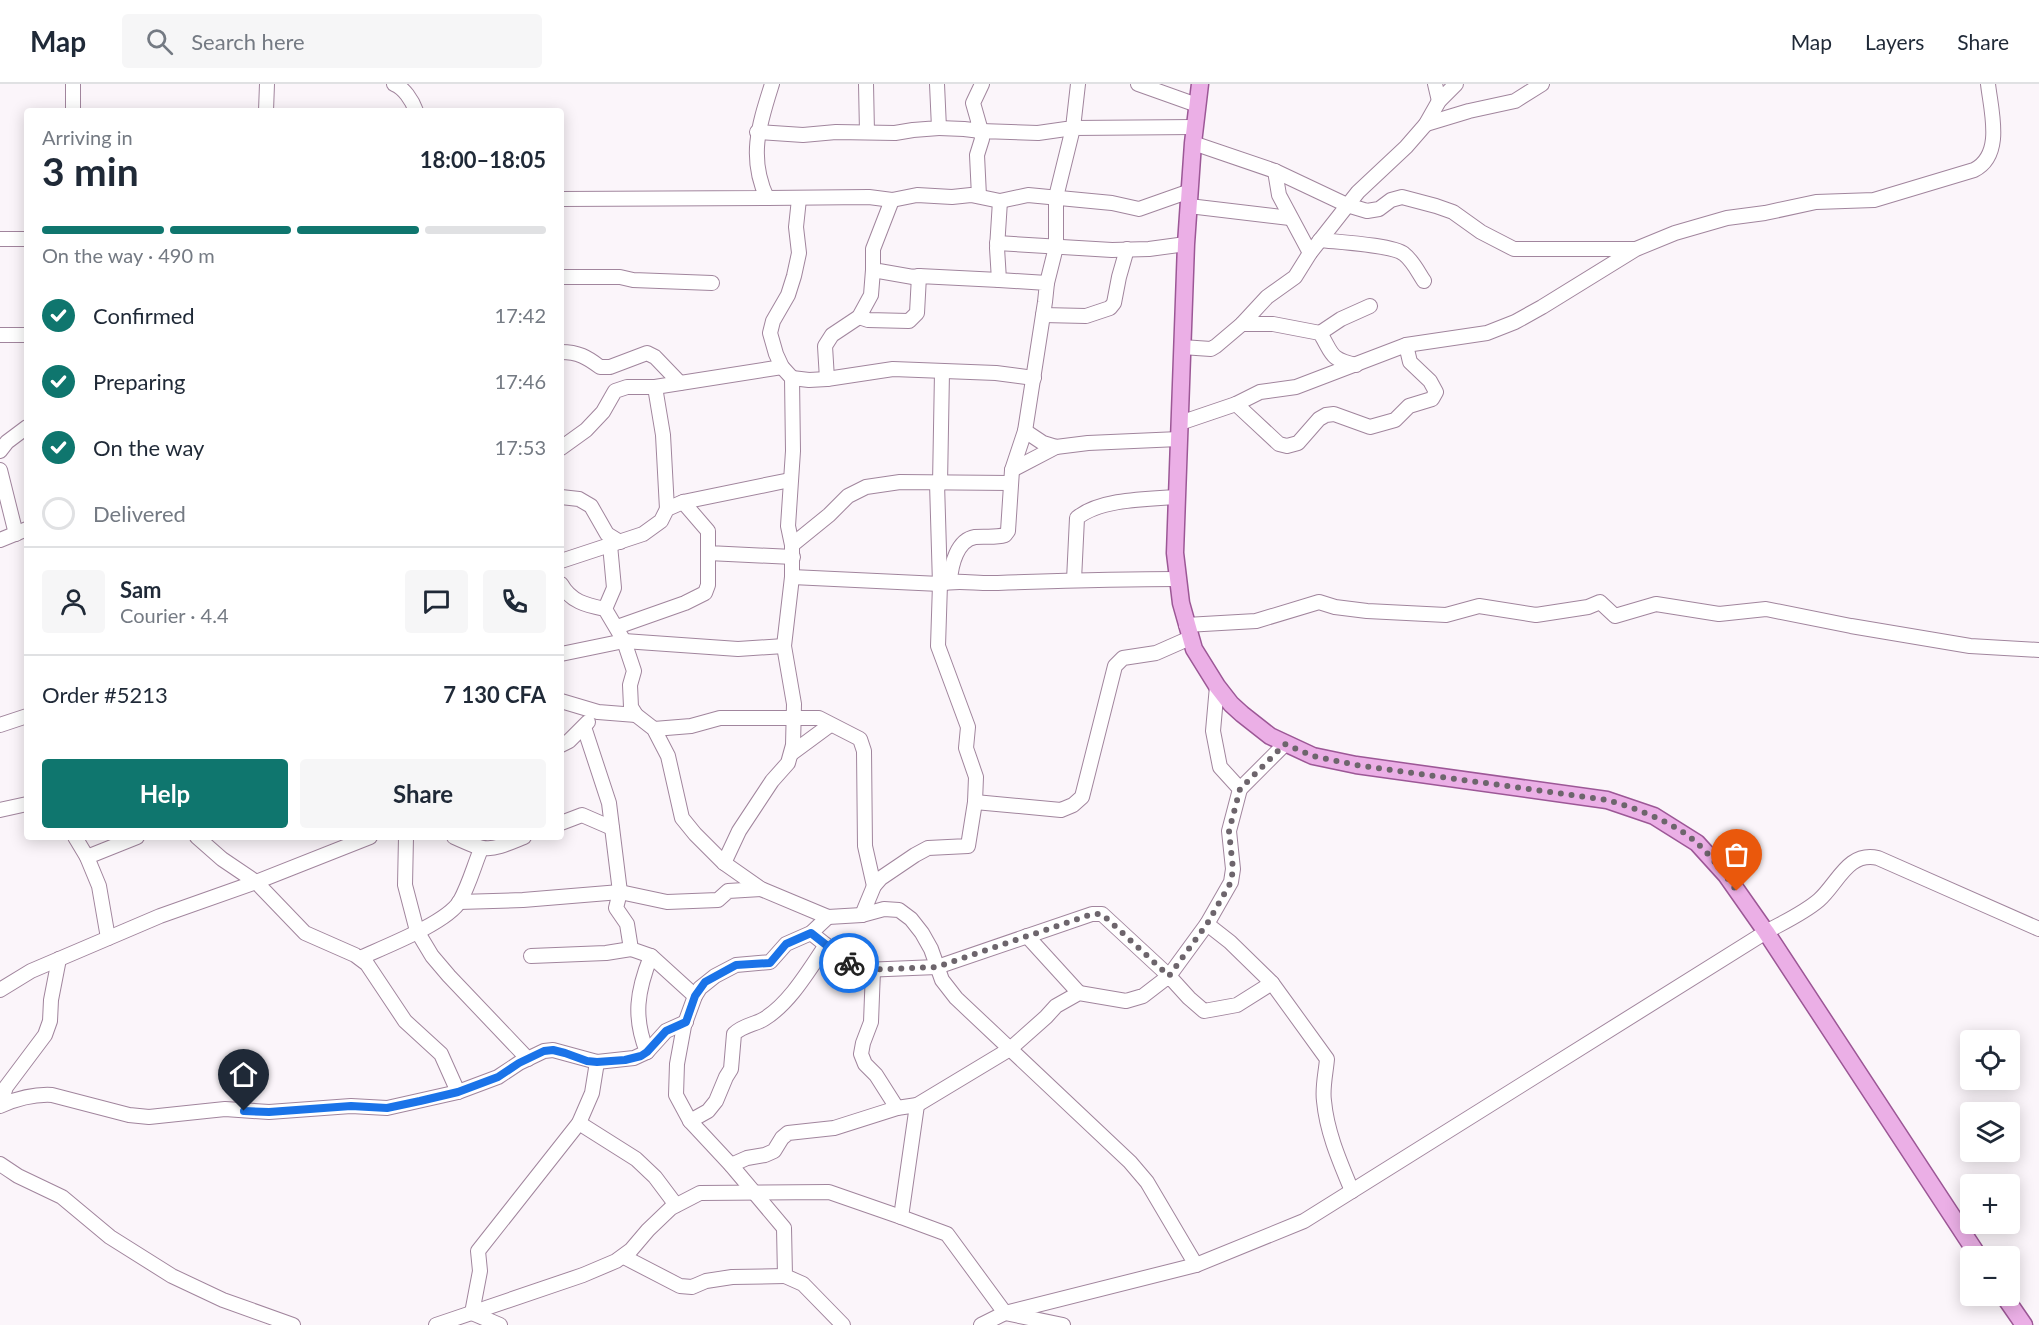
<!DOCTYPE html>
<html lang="en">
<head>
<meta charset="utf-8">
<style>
	body { margin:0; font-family:Lato,sans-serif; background:#f6f6f7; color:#1f2937; height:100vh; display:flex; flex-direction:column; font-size:22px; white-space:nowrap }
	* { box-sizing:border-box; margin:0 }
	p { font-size:20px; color:#747a83 }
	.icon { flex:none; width:33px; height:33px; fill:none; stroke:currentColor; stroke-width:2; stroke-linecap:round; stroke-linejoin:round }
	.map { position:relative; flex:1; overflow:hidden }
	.side { position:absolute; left:24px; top:24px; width:540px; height:732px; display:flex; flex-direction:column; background:#fff; border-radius:6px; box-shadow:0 3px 15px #0003 }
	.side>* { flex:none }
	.controls { position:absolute; left:1960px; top:946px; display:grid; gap:12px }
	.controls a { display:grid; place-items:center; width:60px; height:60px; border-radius:6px; background:#fff; box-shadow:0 3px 15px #0003; font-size:30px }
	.pin { position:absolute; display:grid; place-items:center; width:51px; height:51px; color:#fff; margin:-62px -26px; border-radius:50% 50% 50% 0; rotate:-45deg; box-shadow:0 0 6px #0007 }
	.pin .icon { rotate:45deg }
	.courier { position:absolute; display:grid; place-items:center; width:60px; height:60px; margin:-30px; border:4px solid #1a73e8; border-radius:50%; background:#fff; color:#222; box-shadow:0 2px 8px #0007 }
	.headline em { font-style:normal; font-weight:700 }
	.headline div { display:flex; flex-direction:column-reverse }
	.headline { display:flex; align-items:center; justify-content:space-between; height:102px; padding:0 18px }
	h1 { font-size:39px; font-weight:700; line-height:45px }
	.bar { display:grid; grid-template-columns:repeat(4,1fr); gap:9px 6px; align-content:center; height:72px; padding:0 18px }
	.bar i { height:8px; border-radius:4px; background:#e0e1e3 }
	.bar .active { background:#0f766e }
	.bar p { grid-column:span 4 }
	.line { display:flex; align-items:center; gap:15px; padding:0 18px; border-top:2px solid #e0e1e3 }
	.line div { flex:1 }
	.round { display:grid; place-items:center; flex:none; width:63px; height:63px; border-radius:6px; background:#f6f6f7 }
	ol { padding:0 18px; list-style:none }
	li { display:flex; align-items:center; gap:18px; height:66px }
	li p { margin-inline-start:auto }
	li .icon { padding:6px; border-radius:50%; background:#0f766e; color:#fff; stroke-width:4 }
	li:last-child { color:#747a83 }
	li i { width:33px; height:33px; border:3px solid #e0e1e3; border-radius:50% }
	.action { display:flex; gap:12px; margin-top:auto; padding:12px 18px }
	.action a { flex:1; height:69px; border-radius:6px; background:#0f766e; color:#fff; font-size:24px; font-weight:700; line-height:69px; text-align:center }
	.action a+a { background:#f6f6f7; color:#1f2937 }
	header { display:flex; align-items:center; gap:36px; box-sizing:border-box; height:84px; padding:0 30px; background:#fff; border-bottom:2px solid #e0e1e3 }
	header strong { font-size:28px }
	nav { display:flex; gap:33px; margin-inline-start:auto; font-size:21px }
	.search { width:420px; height:54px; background:#f6f6f7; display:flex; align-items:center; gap:15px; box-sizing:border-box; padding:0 21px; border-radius:6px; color:#747a83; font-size:22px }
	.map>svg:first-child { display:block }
</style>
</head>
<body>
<header>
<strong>Map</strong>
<div class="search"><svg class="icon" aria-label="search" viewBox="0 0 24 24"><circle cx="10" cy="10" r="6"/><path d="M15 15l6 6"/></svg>Search here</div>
<nav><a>Map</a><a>Layers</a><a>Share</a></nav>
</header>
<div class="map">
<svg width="2039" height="1241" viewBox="0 0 2039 1241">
	<rect width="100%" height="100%" fill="#fbf5fa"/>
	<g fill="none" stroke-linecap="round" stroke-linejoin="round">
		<defs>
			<g id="minor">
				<path d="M 73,0 L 73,27"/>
				<path d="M 394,0 C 404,4 412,16 416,27"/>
				<path d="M 866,0 L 867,48"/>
				<path d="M 1138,0 L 1197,21"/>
				<path d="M 1435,0 L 1439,17"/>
				<path d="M 266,27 L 267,0"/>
				<path d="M 1426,40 L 1469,27 L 1515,17 L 1542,0"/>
				<path d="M 939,44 L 964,45 L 981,47 L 973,19 L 982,0"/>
				<path d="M 757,48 L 803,51 L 836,48 L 895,49 L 913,46 L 939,44 L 937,0"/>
				<path d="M 1193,59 L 1275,87 L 1347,121 L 1367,127 L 1379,125 L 1391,116 L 1402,113 L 1436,122 L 1453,128 L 1481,148 L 1514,165 L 1634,165"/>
				<path d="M 1275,87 L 1279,111 L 1310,169"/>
				<path d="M 979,112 L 977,71 L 982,55 L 981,47 L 1038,49 L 1073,44 L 1078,0"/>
				<path d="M 767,114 L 869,113 L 892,116 L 917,111 L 952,113 L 971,111 L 1000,117 L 1028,111 L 1112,119 L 1139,125 L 1190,107"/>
				<path d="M 561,115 L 767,114 C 748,73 759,41 772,0"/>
				<path d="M 892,116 L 873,165 L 873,186 L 913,193 L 919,192"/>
				<path d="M 1189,122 L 1290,134"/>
				<path d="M 0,155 L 27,155"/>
				<path d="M 1320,156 C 1337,158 1393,161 1404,170 C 1413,177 1418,188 1424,197"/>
				<path d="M 997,159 L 1112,166 L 1149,165 L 1186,160"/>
				<path d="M 561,193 L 620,193 L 633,196 L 712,199"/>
				<path d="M 1047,199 L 1056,163 L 1056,113 L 1073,44 L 1195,43"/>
				<path d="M 1043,231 L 1086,232 L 1110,224 L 1114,219 L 1119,193 L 1127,165"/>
				<path d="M 859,233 L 868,236 L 909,237 L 917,229 L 919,192 L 999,196"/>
				<path d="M 1242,240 L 1273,240 L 1320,249 C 1333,270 1329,275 1356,281"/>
				<path d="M 1320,249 L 1341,235 L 1370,222"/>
				<path d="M 0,251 L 27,251"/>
				<path d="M 1182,263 L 1211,265 L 1216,262 L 1242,240 L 1267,213 L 1295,193 L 1310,169 L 1358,108 L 1406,63 L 1426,40 L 1439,17 L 1456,0"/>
				<path d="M 561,268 C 578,268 587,273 600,283 L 610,283 L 647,269 L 655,273 L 680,299"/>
				<path d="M 792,294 L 809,296 L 827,295 L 893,285 L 996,289 L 1034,294"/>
				<path d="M 827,295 L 825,262 L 832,251 L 859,233 L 871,211 L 873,186"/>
				<path d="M 655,303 L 663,351 L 667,425"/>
				<path d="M 1236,320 L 1279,360 L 1287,362 L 1298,359 L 1319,335 L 1326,331 L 1334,330 L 1370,343 L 1395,336 L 1409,322 L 1432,315 L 1436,308 L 1430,297 L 1410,278 L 1406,261"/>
				<path d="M 1180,339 L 1236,320 L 1260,308 L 1296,303 L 1406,261 L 1487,249 L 1515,238 L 1542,223 L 1636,165 L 1675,149 L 1727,134 L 1765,129 L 1816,118 L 1874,116 L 1974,86 C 2004,71 1991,27 1988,0"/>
				<path d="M 1025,347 L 1043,359 L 1056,363 L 1088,359 L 1179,355"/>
				<path d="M 561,364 L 586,346 L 603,328 L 615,307 L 627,303 L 655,303 L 782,283"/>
				<path d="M 0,367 L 7,358 L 27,343"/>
				<path d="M 0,386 L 16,450"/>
				<path d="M 1012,386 L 1056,363"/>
				<path d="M 940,400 L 942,288"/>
				<path d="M 561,413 L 579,415 L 591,422 L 607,450 L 620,458"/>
				<path d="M 683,418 L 790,396"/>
				<path d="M 0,456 L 27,445"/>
				<path d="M 792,461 L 829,431 L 848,412 L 866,403 L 900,398 L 1010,399"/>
				<path d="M 561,477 L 643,450 L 661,437 L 667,425 L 683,418 L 708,447 L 708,469 L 793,473"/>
				<path d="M 792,493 L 940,500 C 957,495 977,500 995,499 C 1056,497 1116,495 1177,495"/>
				<path d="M 1074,496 L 1077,434 C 1100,415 1147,415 1176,413"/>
				<path d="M 950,497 C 951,481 957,456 975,453 C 985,452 995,454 1005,451 L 1008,447 L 1012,386 L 1025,347 L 1045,218 L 1047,199 L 999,196 L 997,164 L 1000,117"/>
				<path d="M 561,500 C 571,518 586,521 605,525 L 624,557 L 634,587 L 630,601 L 631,623 L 636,631 L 654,645 L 668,672 L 682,734 L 695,750 L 724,779 L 761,805 L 828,833 L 862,831 L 884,825 L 899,826 L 911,835 L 922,849 L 931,865 L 942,896 L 956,914 L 1130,1078 L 1147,1098 L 1196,1181"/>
				<path d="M 605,525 L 614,504 L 610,461"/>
				<path d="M 1186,541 L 1256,537 L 1319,518 L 1335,523 L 1367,527 L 1446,531 L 1479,522 L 1536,531 L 1588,523 L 1600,518 L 1615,532 L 1656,520 L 1719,530 L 1766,525 L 1851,542 L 1970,562 L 2039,566"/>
				<path d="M 617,543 L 685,519 L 705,509 L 708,501 L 708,469"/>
				<path d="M 561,570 L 624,557 L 738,565 L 784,562"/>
				<path d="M 1217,602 L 1213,647 L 1220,683 L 1240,705 L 1229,747 L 1233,785 L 1231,798 L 1207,840 L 1230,858 L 1272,899 L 1327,975 C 1326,988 1322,1004 1324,1017 C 1327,1049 1340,1078 1352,1107"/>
				<path d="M 561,617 L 598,628 L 636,631"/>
				<path d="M 0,641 L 27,632"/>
				<path d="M 584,643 L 609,719 L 620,808 L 616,824 L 627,840 L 631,865 L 651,872 L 695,912"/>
				<path d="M 654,645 L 691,642 L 720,634 L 819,634 L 860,655 L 864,667 L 865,762 L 874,802"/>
				<path d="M 561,661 L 569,657 L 588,638"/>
				<path d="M 792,669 L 830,641"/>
				<path d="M 1240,705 L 1285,660"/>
				<path d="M 975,718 L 1061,726 L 1073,721 L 1082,713 L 1115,582 L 1123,574 L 1156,569 L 1190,554"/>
				<path d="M 0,726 L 27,720"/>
				<path d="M 561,739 L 582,731 L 612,744"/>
				<path d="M 75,753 L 87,773 L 99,802 L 108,854"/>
				<path d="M 197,753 L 222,775 L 256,798 L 305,849 L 355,871 L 367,880 L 405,937 L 441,970 L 458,1008"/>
				<path d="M 406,753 L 405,801 L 417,847 L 432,872 L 449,892 L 528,975"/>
				<path d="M 454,753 C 489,769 489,767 524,753"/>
				<path d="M 87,773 L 137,753"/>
				<path d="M 724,779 L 739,747 L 772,697 L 788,679 L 793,661 L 794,620 L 784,562 L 792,493 L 792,461 L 788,442 L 793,367 L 792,294 L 782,283 L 776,270 L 770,249 L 773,237 L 788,211 L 794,192 L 799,169 L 796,143 L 799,115"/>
				<path d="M 459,818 L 523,816 L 620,808 L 667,818 L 718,816 L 728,807 L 761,805"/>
				<path d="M 862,831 L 874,802 L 881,794 L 915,771 L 928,764 L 968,762 L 975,718 L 976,693 L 966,664 L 968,643 L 938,562 L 940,500 L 937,399"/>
				<path d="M 828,833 L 811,849 L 786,860 L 770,878 L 736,881 L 715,892 L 700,904 L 695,912 L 684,942 L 677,980 L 676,1011 L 690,1037 L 731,1081 L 784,1144 L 785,1192 L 803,1200 L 843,1241"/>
				<path d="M 811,849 L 851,881 L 863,886 L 937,883 L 1092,830 L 1102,830 L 1169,892 L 1207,840"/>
				<path d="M 1027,852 L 1079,909"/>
				<path d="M 531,872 L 606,869 L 631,865"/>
				<path d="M 360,874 C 384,863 447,839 460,817 C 469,801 474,782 481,765"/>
				<path d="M 873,886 L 871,938 L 863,959 L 861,970 L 865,980 L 876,991 L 897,1024"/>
				<path d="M 0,906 L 31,887 L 160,832 L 256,798 L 370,753"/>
				<path d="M 647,968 C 633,933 637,907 651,872"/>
				<path d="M 0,1021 L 6,1003 L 45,951 L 50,937 L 51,916 L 59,875"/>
				<path d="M 917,1021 L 901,1133 L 947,1150 L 1005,1229 L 1063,1241"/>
				<path d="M 0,1022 C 16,1015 34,1010 52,1011 L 129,1031 L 149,1033 L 225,1025 L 269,1028 L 351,1022 L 387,1024 L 458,1008 L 498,993 L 519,979 L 544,967 L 553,966 L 597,978 L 634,974 L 647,968 L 666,947 L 686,938"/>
				<path d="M 690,1037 L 708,1027 L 716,1017 L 726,993 L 731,985 L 734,950 C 743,941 754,941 764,935 C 790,919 809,886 826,861"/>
				<path d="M 579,1039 L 636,1075 L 655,1093 L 676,1121"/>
				<path d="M 0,1080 L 18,1092 L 62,1113 L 110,1153 L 172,1192 L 223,1216 L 293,1241"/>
				<path d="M 731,1081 L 747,1074 L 765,1071 L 774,1067 L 782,1054 L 788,1049 L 834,1044 L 897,1024 L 917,1021 L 1010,965 L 1046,933 L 1056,922 L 1079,909 L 1126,917 L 1143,912 L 1169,892 L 1189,914 L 1204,927 L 1237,921 L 1272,899"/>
				<path d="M 624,1173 L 680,1202 L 692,1203 L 706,1197 L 732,1193 L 785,1192"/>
				<path d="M 436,1241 L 583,1191 L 616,1177 L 631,1166 L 648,1146 L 671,1124 L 700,1109 L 829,1108 L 901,1133"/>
				<path d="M 500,1241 L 472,1229 L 480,1187 L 478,1167 L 579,1039 L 592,1009 L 597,978"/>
				<path d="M 981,1241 L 1005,1229 L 1196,1181 L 1304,1137 L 1766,848 C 1784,838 1804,829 1819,816 C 1838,799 1848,767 1878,774 L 2039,845"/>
			</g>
			<g id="major">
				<path d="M 1200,0 L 1193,59 L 1186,160 L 1175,469 L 1181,519 L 1194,565 L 1217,602 L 1231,620 L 1242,630 L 1270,652 L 1313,672 L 1356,681 L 1607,716 L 1654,732 L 1697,759 L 1726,791 L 1766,848 L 1979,1173"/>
				<path d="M 2004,1212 L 2024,1241"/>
			</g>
		</defs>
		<use href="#minor" stroke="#a1859d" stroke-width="16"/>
		<use href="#major" stroke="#9c5796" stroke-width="19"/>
		<use href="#minor" stroke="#fff" stroke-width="14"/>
		<use href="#major" stroke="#ebafe6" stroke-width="16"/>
	</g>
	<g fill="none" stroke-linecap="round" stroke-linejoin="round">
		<path stroke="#6d656c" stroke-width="6" stroke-dasharray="0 10.8" d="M 849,879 L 863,886 L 937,883 L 1092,830 L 1102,830 L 1169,892 L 1207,840 L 1231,798 L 1233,785 L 1229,747 L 1240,705 L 1285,660 L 1313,672 L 1356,681 L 1607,716 C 1636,724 1676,739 1698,760 C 1713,774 1725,791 1737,807"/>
		<path stroke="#1a73e8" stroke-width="8" d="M 244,1027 L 269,1028 L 351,1022 L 387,1024 L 420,1017 L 458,1008 L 498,993 L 519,979 L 544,967 L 553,966 L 565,969 L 587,977 L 597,978 L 625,976 L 641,972 L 647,968 L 666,947 L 686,938 L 695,912 L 705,898 L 736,881 L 770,879 L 786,860 L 811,849 L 849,879"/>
	</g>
</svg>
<div class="controls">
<a><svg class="icon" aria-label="locate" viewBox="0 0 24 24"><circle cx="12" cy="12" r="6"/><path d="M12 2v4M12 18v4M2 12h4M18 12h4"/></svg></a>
<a><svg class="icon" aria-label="layers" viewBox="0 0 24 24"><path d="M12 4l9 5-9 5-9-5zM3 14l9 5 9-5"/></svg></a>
<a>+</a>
<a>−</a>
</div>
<div class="pin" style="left:1737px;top:807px;background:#ea580c"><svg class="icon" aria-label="bag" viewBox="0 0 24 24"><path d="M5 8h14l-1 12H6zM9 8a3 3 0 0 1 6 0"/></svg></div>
<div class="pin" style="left:244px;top:1027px;background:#1f2937"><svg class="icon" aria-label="home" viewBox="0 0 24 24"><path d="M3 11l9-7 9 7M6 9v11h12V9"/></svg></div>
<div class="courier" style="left:849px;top:879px"><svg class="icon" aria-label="bike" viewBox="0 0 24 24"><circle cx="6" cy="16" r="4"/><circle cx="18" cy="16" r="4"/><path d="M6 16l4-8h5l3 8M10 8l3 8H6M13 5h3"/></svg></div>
<section class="side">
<div class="headline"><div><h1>3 min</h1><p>Arriving in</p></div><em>18:00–18:05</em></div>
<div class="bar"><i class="active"></i><i class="active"></i><i class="active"></i><i></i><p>On the way · 490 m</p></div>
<ol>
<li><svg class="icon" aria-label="check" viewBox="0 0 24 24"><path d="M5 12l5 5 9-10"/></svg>Confirmed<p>17:42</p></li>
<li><svg class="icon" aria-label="check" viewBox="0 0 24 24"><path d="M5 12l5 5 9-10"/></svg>Preparing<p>17:46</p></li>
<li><svg class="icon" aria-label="check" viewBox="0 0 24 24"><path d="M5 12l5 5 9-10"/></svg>On the way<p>17:53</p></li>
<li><i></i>Delivered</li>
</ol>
<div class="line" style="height:108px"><a class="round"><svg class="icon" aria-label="person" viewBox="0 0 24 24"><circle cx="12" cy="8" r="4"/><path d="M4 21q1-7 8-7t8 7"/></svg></a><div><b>Sam</b><p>Courier · 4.4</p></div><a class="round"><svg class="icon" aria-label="chat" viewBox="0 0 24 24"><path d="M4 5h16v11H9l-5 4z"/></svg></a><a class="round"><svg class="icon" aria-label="phone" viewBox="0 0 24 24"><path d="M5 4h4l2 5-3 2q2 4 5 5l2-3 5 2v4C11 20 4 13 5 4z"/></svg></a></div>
<div class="line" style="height:78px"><div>Order #5213</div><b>7 130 CFA</b></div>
<div class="action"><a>Help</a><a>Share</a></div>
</section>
</div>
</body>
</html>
